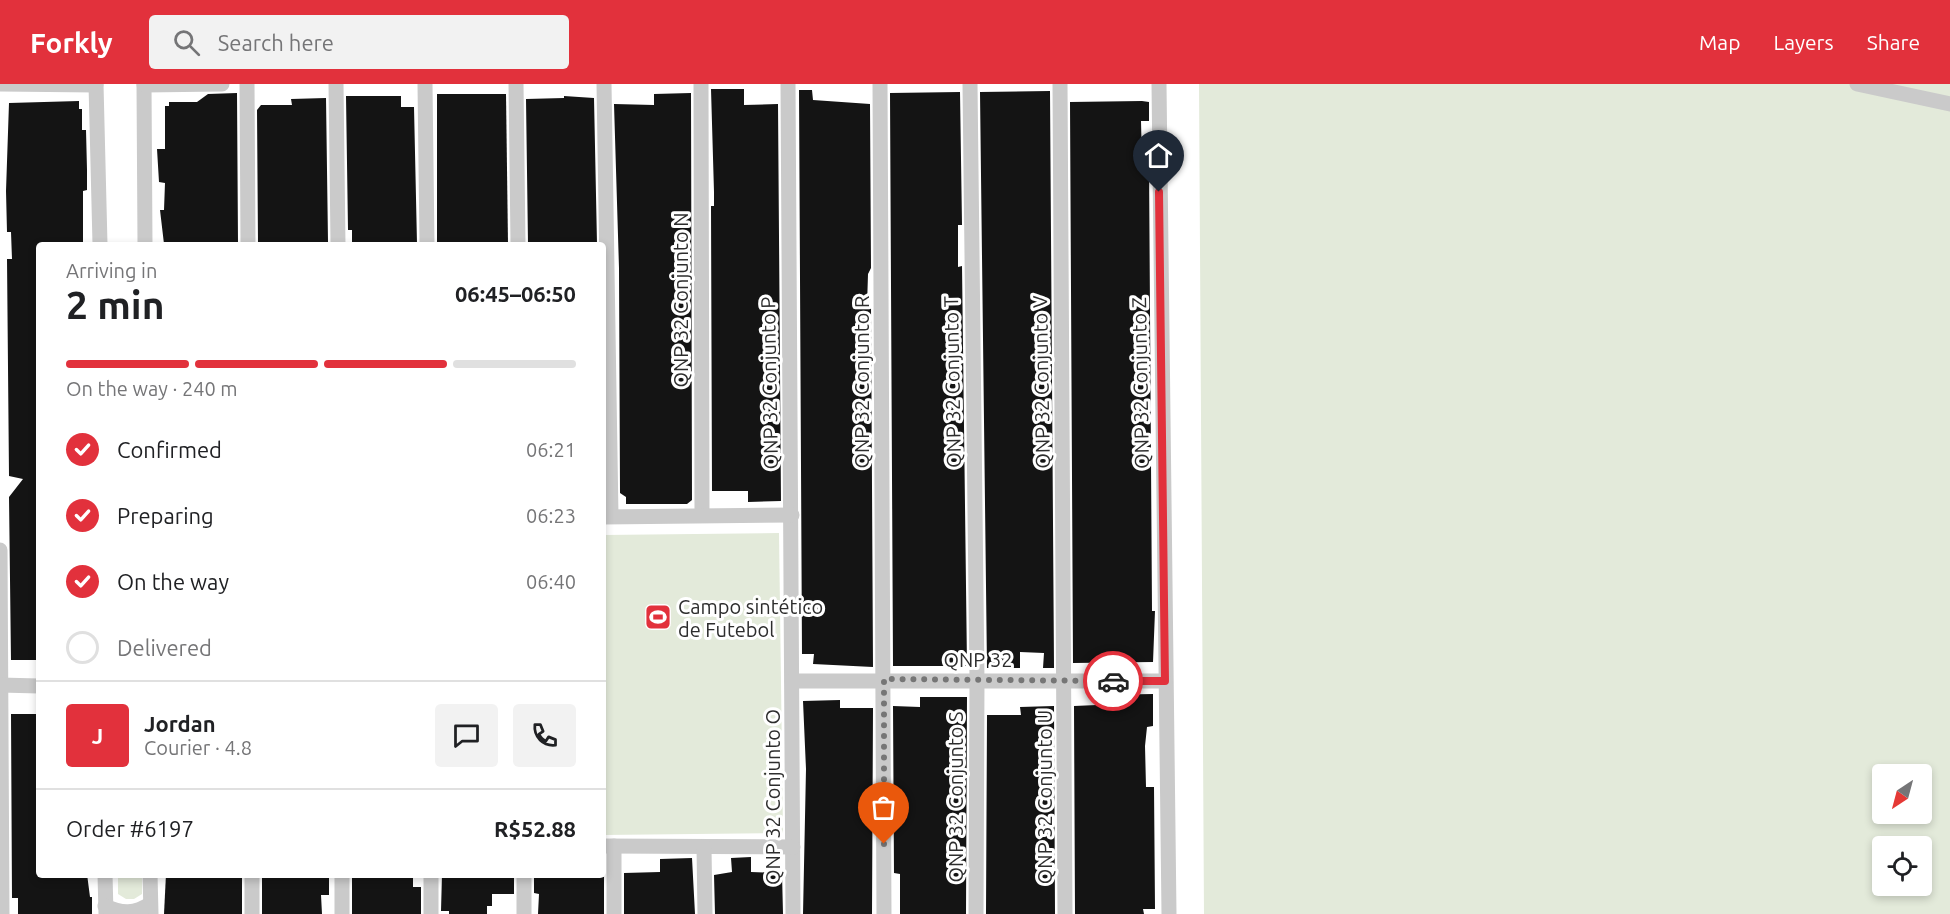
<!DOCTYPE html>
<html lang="en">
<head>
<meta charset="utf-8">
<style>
	body { margin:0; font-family:Ubuntu,sans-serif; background:#f2f2f2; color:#202124; height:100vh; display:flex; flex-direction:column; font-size:22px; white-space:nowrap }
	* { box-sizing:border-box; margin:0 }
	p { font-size:20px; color:#757577 }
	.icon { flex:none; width:33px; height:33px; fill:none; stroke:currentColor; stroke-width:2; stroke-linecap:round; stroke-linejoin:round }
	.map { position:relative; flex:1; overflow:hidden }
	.side { position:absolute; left:36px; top:158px; width:570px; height:636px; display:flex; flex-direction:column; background:#fff; border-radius:6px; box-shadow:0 3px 9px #0003 }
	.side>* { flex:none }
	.needle { width:39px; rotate:216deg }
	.buttons { position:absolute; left:1872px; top:680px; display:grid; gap:12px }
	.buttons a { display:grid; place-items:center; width:60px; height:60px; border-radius:6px; background:#fff; box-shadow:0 3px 9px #0003; font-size:30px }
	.pin { position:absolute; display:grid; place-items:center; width:51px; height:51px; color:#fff; margin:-62px -26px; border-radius:50% 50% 50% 0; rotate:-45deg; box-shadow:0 0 6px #0007 }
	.pin .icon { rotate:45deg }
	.courier { position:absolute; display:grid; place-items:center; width:60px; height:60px; margin:-30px; border:4px solid #e2313c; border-radius:50%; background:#fff; color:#222; box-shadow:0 2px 8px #0007 }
	.overview em { font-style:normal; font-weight:600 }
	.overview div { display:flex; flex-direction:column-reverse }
	.overview { display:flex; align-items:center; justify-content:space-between; height:102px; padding:0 30px }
	h1 { font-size:39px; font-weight:600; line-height:45px }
	.bar { display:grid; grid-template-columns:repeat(4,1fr); gap:9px 6px; align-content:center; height:72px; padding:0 30px }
	.bar i { height:8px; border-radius:4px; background:#e0e0e0 }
	.bar .current { background:#e2313c }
	.bar p { grid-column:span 4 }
	.line { display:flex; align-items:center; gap:15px; padding:0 30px; border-top:2px solid #e0e0e0 }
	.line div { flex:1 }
	.round { display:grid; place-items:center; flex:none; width:63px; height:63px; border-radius:6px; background:#f2f2f2 }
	ol { padding:0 30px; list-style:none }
	li { display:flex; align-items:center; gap:18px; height:66px }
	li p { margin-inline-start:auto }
	li .icon { padding:6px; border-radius:50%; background:#e2313c; color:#fff; stroke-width:4 }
	li:last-child { color:#757577 }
	li i { width:33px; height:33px; border:3px solid #e0e0e0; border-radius:50% }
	header { display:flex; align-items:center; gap:36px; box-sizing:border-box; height:84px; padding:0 30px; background:#e2313c; color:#fff }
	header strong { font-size:28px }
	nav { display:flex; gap:33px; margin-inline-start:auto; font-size:21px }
	.search { width:420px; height:54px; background:#f2f2f2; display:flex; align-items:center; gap:15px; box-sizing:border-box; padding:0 21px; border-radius:6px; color:#757577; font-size:22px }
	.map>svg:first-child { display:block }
</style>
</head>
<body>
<header>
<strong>Forkly</strong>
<div class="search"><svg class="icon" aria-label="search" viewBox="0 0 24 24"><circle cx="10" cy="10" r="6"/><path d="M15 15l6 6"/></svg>Search here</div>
<nav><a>Map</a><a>Layers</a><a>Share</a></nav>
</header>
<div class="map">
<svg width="1950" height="830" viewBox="0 0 1950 830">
	<rect width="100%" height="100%" fill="#fff"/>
	<g fill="#e3eada" fill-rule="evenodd">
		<path d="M 1199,0 L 1950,0 L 1950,830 L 1204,830 ZM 1882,690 L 1922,690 L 1922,729 L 1882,729 ZM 1882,762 L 1922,762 L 1922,801 L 1882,801 Z"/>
		<path d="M 779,449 L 783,749 L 603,751 L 603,451 Z"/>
		<path d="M 118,791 L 142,791 L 142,810 L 134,815 L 126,815 L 118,810 Z"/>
	</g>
	<g fill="#141414">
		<path d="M 711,5 L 744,5 L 744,21 L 778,20 L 781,417 L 748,418 L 748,407 L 712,407 L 711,122 L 714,122 L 714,108 Z"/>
		<path d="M 799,6 L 812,6 L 813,16 L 870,20 L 871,184 L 868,190 L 867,222 L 871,223 L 873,583 L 813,580 L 814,570 L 802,570 Z"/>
		<path d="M 1050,7 L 1054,584 L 1043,584 L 1044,569 L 1020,568 L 1020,584 L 987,584 L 980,8 Z"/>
		<path d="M 960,8 L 962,141 L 958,141 L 958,183 L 962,182 L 967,582 L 893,582 L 890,9 Z"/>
		<path d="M 237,9 L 238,160 L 164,160 L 160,126 L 164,126 L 165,99 L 159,98 L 157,65 L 165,65 L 165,22 L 169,22 L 169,18 L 197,18 L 208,10 Z"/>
		<path d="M 691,9 L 692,416 L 687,420 L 626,420 L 626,413 L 620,409 L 619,184 L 614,20 L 654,21 L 654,10 Z"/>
		<path d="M 437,10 L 506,10 L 508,160 L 437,160 Z"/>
		<path d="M 346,12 L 401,12 L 401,23 L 414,23 L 417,160 L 352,160 L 352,146 L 348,146 Z"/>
		<path d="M 564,12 L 594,14 L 597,160 L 528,160 L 526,15 L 564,14 Z"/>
		<path d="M 326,14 L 328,158 L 258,160 L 257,26 L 261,21 L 292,21 L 291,15 Z"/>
		<path d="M 79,17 L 79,25 L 82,25 L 82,46 L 86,46 L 87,86 L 87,106 L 83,107 L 83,160 L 39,160 L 39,576 L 11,576 L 9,413 L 23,395 L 9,392 L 7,175 L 12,175 L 11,148 L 7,148 L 6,107 L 9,19 Z"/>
		<path d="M 1142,17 L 1149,18 L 1149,37 L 1141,37 L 1142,78 L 1149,78 L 1152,527 L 1155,527 L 1153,578 L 1073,579 L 1070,18 Z"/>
		<path d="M 1153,610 L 1153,642 L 1147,643 L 1145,662 L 1146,703 L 1154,703 L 1155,825 L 1143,825 L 1144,830 L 1075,830 L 1074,622 L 1097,621 L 1098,611 Z"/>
		<path d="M 920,613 L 967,613 L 966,830 L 900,830 L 900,790 L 894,789 L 893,622 L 920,623 Z"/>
		<path d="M 840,616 L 840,624 L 873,624 L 872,830 L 803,830 L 806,685 L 803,617 Z"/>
		<path d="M 1054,622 L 1055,830 L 986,830 L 987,631 L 1021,631 L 1020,623 Z"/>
		<path d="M 11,630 L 39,630 L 39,790 L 87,790 L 90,813 L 92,813 L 92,830 L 18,830 L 18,814 L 12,814 Z"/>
		<path d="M 751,773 L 751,788 L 782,789 L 783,830 L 715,830 L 714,791 L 732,788 L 731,774 Z"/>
		<path d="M 692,774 L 695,830 L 624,830 L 624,789 L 660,788 L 660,775 Z"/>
		<path d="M 604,789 L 604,830 L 538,830 L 539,810 L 534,809 L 534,790 Z"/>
		<path d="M 166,790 L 242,790 L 242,830 L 164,830 Z"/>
		<path d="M 262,790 L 329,790 L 329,811 L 321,811 L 322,830 L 262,830 Z"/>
		<path d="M 352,790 L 413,790 L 413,803 L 421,803 L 421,830 L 352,830 Z"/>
		<path d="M 442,790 L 514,790 L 514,810 L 492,810 L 492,822 L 487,822 L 487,830 L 449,830 L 449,827 L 441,827 Z"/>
	</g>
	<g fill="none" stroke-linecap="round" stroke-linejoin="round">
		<g stroke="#cacaca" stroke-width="15">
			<path d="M 0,0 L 96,1"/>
			<path d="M 96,0 L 100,160"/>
			<path d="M 144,0 L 145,160"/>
			<path d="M 247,0 L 248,160"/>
			<path d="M 336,0 L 338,160"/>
			<path d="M 425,0 L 427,160"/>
			<path d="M 516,0 L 518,160"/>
			<path d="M 604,0 L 611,432"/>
			<path d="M 701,0 L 702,431"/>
			<path d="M 788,0 L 793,830"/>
			<path d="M 880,0 L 884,830"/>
			<path d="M 970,0 L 977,596 L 976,830"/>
			<path d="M 1060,0 L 1065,830"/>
			<path d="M 1159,0 L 1169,830"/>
			<path d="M 1857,0 L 1950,20"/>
			<path d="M 144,1 L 222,0"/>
			<path d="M 603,433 L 792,431"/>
			<path d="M 0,466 L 2,830"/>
			<path d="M 792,597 L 1165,597"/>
			<path d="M 0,601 L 39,602"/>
			<path d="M 603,762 L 793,763"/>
			<path d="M 614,762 L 614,830"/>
			<path d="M 704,763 L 705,830"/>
			<path d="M 105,790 L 106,830"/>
			<path d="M 150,790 L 151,830"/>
			<path d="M 252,790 L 252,830"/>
			<path d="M 342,790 L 342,830"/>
			<path d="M 431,790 L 431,830"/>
			<path d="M 524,790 L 524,830"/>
			<path d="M 105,822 C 122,830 135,830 150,820"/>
		</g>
	</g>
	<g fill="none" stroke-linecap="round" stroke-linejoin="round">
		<path stroke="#767676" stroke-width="6" stroke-dasharray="0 10.8" d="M 884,760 L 884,595 L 1113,597"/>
		<path stroke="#e2313c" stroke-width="8" d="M 1113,597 L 1165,597 L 1159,108"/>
	</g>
	<defs>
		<symbol id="stadium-square" viewBox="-11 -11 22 22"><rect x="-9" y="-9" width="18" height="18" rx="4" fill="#e2313c" stroke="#fff"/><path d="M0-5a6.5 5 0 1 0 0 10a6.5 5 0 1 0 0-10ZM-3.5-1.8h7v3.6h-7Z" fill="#fff"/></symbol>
	</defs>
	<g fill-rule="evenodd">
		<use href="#stadium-square" x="643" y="518" width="30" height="30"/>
	</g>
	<g text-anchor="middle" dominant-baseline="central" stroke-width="6" stroke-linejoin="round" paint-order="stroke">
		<g font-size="20" fill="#2d2d2d" stroke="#fff">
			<text transform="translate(680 216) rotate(-90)">QNP 32 Conjunto N</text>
			<text transform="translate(861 298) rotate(-90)">QNP 32 Conjunto R</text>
			<text transform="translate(952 298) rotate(-91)">QNP 32 Conjunto T</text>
			<text transform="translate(1041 298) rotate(-91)">QNP 32 Conjunto V</text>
			<text transform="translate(769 299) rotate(-91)">QNP 32 Conjunto P</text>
			<text transform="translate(1140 299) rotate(-91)">QNP 32 Conjunto Z</text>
			<text x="978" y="575">QNP 32</text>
			<text transform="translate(772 713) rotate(-90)">QNP 32 Conjunto O</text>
			<text transform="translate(955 713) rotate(-90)">QNP 32 Conjunto S</text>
			<text transform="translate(1044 713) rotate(-90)">QNP 32 Conjunto U</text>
		</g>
		<g font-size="20" fill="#2d2d2d" stroke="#fff" text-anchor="start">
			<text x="678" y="522">Campo sintético<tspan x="678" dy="23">de Futebol</tspan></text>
		</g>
	</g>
</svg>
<div class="buttons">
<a><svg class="needle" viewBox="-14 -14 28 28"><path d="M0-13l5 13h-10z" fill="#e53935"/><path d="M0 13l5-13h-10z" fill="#757577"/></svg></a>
<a><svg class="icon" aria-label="locate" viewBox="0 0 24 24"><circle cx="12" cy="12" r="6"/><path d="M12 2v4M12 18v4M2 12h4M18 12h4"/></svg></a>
</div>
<div class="pin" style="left:884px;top:760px;background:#ea580c"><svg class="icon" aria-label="bag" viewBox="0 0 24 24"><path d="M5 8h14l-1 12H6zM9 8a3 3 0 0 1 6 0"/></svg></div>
<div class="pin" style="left:1159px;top:108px;background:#1f2937"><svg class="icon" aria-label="home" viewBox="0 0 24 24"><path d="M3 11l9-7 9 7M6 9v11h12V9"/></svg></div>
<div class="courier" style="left:1113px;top:597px"><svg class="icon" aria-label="car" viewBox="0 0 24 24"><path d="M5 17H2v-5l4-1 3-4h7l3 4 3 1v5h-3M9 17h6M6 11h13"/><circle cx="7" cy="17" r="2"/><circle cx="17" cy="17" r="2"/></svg></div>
<section class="side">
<div class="overview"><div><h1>2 min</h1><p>Arriving in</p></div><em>06:45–06:50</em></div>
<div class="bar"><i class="current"></i><i class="current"></i><i class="current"></i><i></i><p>On the way · 240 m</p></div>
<ol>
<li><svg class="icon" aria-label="check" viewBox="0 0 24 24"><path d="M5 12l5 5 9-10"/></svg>Confirmed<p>06:21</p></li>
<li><svg class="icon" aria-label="check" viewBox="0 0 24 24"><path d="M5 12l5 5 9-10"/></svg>Preparing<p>06:23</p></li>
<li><svg class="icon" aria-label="check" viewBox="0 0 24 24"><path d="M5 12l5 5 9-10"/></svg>On the way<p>06:40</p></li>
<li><i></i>Delivered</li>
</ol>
<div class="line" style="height:108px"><b class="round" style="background:#e2313c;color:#fff">J</b><div><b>Jordan</b><p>Courier · 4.8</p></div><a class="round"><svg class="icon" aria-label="chat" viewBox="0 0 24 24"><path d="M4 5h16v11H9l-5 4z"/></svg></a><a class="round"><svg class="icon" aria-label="phone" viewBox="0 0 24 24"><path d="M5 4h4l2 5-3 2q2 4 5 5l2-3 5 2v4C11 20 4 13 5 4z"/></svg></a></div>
<div class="line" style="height:78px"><div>Order #6197</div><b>R$52.88</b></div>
</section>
</div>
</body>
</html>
